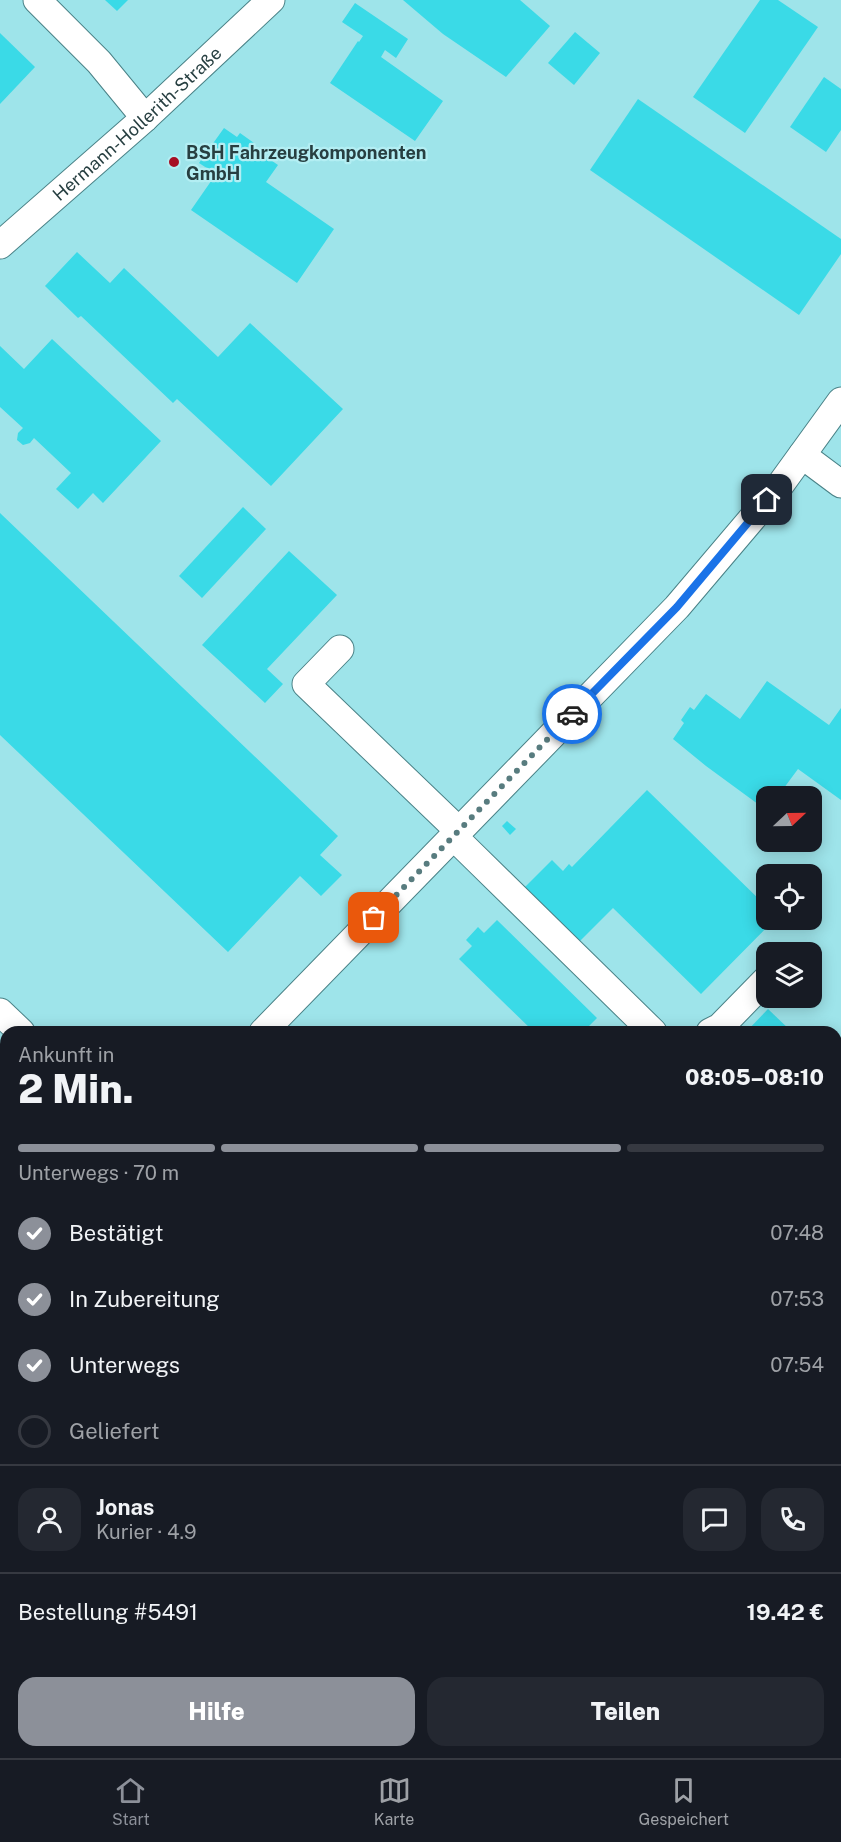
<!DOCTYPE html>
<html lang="de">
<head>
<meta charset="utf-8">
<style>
	body { margin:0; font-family:"Public Sans",sans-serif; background:#242831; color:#f1f3f6; height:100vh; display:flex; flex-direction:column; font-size:22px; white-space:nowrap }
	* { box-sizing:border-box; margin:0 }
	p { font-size:20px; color:#9ea1a6 }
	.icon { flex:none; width:33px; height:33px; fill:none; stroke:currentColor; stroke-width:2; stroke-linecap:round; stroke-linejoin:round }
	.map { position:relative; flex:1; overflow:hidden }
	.drawer { position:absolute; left:0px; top:1026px; width:842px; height:732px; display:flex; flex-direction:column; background:#171b24; border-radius:18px 18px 0 0; box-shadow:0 3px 15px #0003 }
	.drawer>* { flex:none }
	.needle { width:39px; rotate:68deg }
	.tools { position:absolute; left:756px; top:786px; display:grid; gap:12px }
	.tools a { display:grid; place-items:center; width:66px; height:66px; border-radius:12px; background:#171b24; box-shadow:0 3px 15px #0003; font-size:30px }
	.pin { position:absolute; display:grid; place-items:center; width:51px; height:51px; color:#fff; margin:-26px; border-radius:12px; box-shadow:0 3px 9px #0006 }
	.courier { position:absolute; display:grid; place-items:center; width:60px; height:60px; margin:-30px; border:4px solid #1a73e8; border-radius:50%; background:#fff; color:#222; box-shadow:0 2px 8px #0007 }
	.headline em { font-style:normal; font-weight:800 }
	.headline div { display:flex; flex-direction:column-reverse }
	.headline { display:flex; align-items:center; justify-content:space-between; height:102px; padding:0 18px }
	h1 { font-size:39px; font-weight:800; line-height:45px }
	.bar { display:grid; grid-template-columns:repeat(4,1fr); gap:9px 6px; align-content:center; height:72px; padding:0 18px }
	.bar i { height:8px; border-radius:4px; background:#363941 }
	.bar .selected { background:#8c9099 }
	.bar p { grid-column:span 4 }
	.line { display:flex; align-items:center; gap:15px; padding:0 18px; border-top:2px solid #363941 }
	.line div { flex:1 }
	.round { display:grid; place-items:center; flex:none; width:63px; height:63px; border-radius:18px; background:#242831 }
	ol { padding:0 18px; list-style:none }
	li { display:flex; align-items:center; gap:18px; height:66px }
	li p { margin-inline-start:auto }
	li .icon { padding:6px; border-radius:50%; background:#8c9099; color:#fff; stroke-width:4 }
	li:last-child { color:#9ea1a6 }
	li i { width:33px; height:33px; border:3px solid #363941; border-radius:50% }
	.button { display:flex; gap:12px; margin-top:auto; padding:12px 18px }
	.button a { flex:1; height:69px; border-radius:18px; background:#8c9099; color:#fff; font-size:24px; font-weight:800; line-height:69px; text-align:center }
	.button a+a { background:#242831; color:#f1f3f6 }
	.menu { display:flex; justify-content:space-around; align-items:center; height:84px; border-top:2px solid #363941; background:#171b24; font-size:16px; color:#9ea1a6 }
	.menu a { display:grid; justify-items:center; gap:3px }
	.menu .selected { color:#8c9099 }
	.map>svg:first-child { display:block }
</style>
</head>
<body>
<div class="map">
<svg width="841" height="1758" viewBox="0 0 841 1758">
	<rect width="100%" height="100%" fill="#b3eef3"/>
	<path fill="#9ee4ea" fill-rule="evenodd" d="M 0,0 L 841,0 L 841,1758 L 231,1758 L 225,1752 L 836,1752 L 836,1032 L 6,1032 L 6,1534 L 0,1529 ZM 766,796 L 812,796 L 812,842 L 766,842 ZM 766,874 L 812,874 L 812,920 L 766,920 ZM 766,952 L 812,952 L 812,998 L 766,998 Z"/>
	<g fill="#3adae7">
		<path d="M 105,0 L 128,0 L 117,11 Z"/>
		<path d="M 403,0 L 520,0 L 550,26 L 506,77 L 443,34 Z"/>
		<path d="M 760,0 L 778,0 L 818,27 L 745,133 L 693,97 Z"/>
		<path d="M 355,3 L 408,39 L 396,58 L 385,50 L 381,57 L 443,101 L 415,141 L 330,83 L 358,41 L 359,42 L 363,36 L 342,22 Z"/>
		<path d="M 575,32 L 600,53 L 574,85 L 548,63 Z"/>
		<path d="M 0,33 L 35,67 L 0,104 Z"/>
		<path d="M 824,77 L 841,89 L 841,130 L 826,152 L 790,127 Z"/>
		<path d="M 638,99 L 841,239 L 841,254 L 799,315 L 590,170 Z"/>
		<path d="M 224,128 L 237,137 L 240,133 L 254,143 L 252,147 L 278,165 L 266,182 L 334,229 L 297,283 L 191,210 L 216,174 L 199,163 Z"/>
		<path d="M 77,252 L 110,283 L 124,268 L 218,357 L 250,323 L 343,409 L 271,486 L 177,399 L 173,403 L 81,316 L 78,318 L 45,286 Z"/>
		<path d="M 52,339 L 161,441 L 103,503 L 93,493 L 78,509 L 56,489 L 71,473 L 34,438 L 30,443 L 23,445 L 17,440 L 18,433 L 23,428 L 0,407 L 0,346 L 24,369 Z"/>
		<path d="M 243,507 L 266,529 L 202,598 L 179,576 Z"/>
		<path d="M 0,513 L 338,836 L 320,855 L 342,875 L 321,896 L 300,876 L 228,952 L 0,735 Z"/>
		<path d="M 289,551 L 337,595 L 267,669 L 283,684 L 265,703 L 202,645 Z"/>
		<path d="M 767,681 L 829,725 L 841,708 L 841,800 L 798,769 L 778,796 L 766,796 L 766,810 L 706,766 L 673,739 L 684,723 L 681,720 L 690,707 L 694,710 L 706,694 L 740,719 Z"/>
		<path d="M 647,790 L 766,906 L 766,920 L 774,920 L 701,994 L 613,908 L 578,943 L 523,889 L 552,860 L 563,871 L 569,864 L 572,867 Z"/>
		<path d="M 507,821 L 516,829 L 510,835 L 502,826 Z"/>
		<path d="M 497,920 L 597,1018 L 583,1032 L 534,1032 L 459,959 L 472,946 L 466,940 L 478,927 L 484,933 Z"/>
		<path d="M 768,1009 L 792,1032 L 746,1032 Z"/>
		<path d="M 6,1075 L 6,1125 L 0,1132 L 0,1076 L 3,1078 Z"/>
	</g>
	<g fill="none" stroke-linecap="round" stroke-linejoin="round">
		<defs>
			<g id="minor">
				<path d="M 37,0 L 99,62 L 145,118"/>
				<path id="s1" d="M 0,245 L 145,118 L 271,0"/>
				<path d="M 802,455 L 841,484"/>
				<path d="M 340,649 L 306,684 L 459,831"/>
				<path d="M 453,836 L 653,1032"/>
				<path d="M 0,1012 L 21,1032"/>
				<path d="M 263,1032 L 677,607 L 778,488 L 841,401"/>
				<path d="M 710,1032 L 720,1027 L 766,980"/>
				<path d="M 0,1299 L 6,1293"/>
				<path d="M 836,1524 L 841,1519"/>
				<path d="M 836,1676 L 841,1673"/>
				<path d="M 773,1758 L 773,1752"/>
			</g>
			<g id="major">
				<path d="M 0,1573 L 6,1578"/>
				<path d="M 182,1752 L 188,1758"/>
			</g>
		</defs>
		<use href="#minor" stroke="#4a8287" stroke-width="29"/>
		<use href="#major" stroke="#4a8287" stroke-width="35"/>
		<g stroke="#7eacaf" stroke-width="4" stroke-dasharray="1.5 4.5" stroke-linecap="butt">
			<path d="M 0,1531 L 6,1536"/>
			<path d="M 220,1752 L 226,1758"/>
		</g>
		<use href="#minor" stroke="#fff" stroke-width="27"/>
		<use href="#major" stroke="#fff" stroke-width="33"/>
	</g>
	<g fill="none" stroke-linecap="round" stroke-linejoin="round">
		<path stroke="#587c7f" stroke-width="6" stroke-dasharray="0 10.8" d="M 374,918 L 572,714"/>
		<path stroke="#1a73e8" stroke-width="8" d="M 572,714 L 677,607 L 767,500"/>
	</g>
	<circle fill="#a60e23" stroke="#b3eef3" stroke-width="2" cx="174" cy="162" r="6"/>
	<g text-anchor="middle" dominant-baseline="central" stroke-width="4.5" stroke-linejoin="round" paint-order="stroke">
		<g font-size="18" fill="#273f41" stroke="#b3eef3">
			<text stroke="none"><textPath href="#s1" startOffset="183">Hermann-Hollerith-Straße</textPath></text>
		</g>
		<g font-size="18" font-weight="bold" fill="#273f41" stroke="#b3eef3" text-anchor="start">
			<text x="186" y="152">BSH Fahrzeugkomponenten<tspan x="186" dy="21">GmbH</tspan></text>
		</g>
	</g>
</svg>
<div class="tools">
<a><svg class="needle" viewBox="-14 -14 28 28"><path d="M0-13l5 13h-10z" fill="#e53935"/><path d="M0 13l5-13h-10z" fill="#9ea1a6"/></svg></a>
<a><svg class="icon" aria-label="locate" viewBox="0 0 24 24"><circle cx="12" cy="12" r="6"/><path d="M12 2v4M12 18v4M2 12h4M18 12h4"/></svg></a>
<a><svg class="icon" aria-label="layers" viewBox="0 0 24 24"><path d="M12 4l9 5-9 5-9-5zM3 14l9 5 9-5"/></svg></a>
</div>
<div class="pin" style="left:374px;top:918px;background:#ea580c"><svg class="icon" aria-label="bag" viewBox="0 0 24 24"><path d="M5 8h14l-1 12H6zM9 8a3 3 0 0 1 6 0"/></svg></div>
<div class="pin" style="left:767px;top:500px;background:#1f2937"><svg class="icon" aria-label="home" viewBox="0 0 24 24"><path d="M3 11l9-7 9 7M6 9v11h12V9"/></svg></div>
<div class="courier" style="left:572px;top:714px"><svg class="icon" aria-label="car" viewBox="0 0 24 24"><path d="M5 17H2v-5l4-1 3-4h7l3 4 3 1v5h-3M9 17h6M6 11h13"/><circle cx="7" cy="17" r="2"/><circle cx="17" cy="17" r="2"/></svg></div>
<section class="drawer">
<div class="headline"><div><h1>2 Min.</h1><p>Ankunft in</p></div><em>08:05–08:10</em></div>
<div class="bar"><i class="selected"></i><i class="selected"></i><i class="selected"></i><i></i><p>Unterwegs · 70 m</p></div>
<ol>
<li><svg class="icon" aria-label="check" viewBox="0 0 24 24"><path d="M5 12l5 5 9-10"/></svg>Bestätigt<p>07:48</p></li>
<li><svg class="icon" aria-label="check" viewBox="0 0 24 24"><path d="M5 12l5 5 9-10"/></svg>In Zubereitung<p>07:53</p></li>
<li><svg class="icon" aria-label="check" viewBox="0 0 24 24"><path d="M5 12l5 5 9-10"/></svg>Unterwegs<p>07:54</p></li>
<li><i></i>Geliefert</li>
</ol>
<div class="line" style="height:108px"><a class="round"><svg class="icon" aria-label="person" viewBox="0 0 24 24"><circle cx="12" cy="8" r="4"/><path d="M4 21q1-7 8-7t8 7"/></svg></a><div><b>Jonas</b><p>Kurier · 4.9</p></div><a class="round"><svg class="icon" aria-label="chat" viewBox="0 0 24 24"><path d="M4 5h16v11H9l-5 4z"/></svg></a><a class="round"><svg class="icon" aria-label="phone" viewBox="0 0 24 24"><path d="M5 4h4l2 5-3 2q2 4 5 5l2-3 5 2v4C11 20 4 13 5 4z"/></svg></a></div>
<div class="line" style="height:78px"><div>Bestellung #5491</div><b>19.42 €</b></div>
<div class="button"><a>Hilfe</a><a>Teilen</a></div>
</section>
</div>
<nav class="menu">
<a class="selected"><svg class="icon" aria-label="home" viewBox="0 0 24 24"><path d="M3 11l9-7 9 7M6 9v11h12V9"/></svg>Start</a>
<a><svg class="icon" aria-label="map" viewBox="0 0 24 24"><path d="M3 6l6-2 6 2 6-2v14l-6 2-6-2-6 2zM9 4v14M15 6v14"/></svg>Karte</a>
<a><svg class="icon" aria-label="saved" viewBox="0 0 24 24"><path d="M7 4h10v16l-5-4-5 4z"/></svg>Gespeichert</a>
</nav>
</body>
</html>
